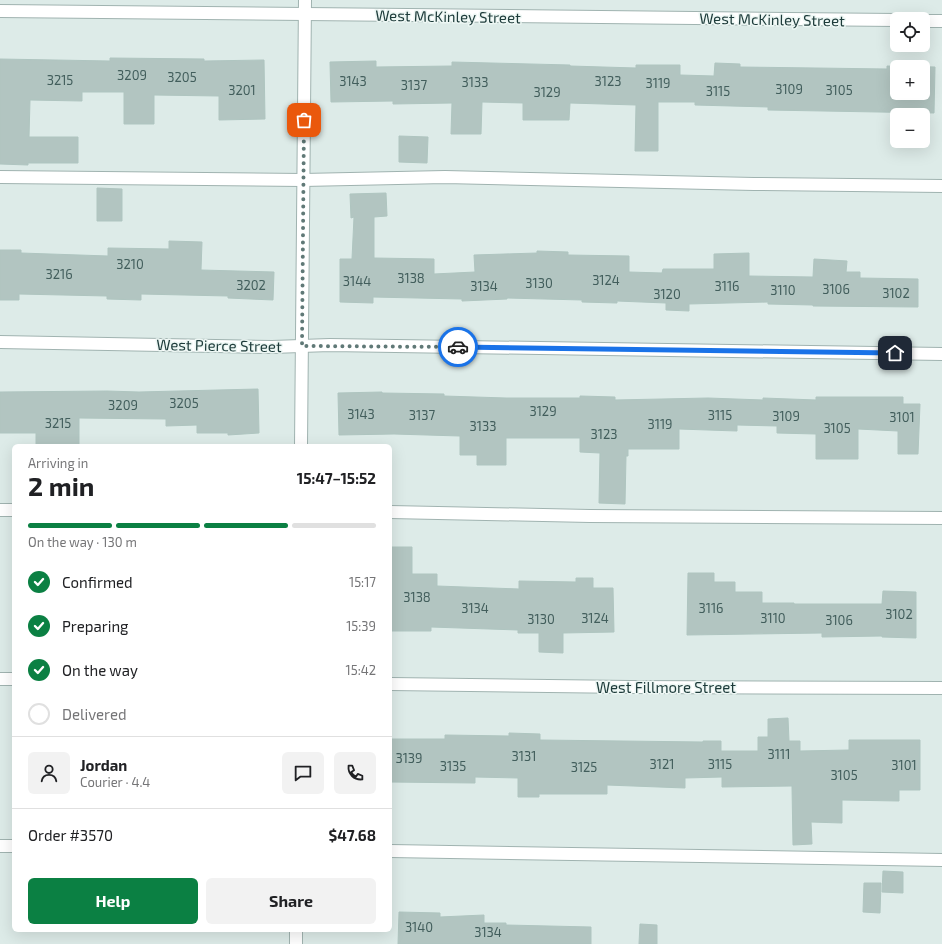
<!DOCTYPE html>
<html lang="en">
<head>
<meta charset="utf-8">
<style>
	body { margin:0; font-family:"Exo 2",sans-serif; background:#f2f2f2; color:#202124; height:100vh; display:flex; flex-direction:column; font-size:15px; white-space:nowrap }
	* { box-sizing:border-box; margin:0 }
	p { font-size:13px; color:#757577 }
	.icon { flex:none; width:22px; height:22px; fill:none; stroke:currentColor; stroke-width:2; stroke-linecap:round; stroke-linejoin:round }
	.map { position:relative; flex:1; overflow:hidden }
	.drawer { position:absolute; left:12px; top:444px; width:380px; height:488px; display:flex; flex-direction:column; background:#fff; border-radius:6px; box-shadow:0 4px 16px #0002 }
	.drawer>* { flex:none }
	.controls { position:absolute; left:890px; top:12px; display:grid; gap:8px }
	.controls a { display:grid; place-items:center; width:40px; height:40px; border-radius:6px; background:#fff; box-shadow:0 4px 16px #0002; font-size:20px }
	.pin { position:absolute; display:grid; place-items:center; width:34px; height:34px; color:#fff; margin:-17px; border-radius:8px; box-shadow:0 2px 6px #0006 }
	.courier { position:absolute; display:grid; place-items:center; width:40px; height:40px; margin:-20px; border:3px solid #1a73e8; border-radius:50%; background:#fff; color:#222; box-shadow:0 1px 5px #0007 }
	.headline em { font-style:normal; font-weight:700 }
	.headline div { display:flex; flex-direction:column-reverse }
	.headline { display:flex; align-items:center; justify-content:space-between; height:68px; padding:0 16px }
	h1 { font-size:26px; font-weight:700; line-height:30px }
	.bar { display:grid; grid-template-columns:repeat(4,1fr); gap:6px 4px; align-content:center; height:48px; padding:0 16px }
	.bar i { height:5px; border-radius:3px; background:#e0e0e0 }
	.bar .on { background:#0b8043 }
	.bar p { grid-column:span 4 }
	.line { display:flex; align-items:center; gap:10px; padding:0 16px; border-top:1px solid #e0e0e0 }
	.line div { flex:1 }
	.round { display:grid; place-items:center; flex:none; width:42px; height:42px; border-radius:6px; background:#f2f2f2 }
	ol { padding:0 16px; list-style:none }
	li { display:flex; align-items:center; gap:12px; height:44px }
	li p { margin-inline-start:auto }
	li .icon { padding:4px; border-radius:50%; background:#0b8043; color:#fff; stroke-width:4 }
	li:last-child { color:#757577 }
	li i { width:22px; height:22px; border:2px solid #e0e0e0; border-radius:50% }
	.cta { display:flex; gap:8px; margin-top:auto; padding:8px 16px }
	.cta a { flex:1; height:46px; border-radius:6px; background:#0b8043; color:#fff; font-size:16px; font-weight:700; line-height:46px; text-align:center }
	.cta a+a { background:#f2f2f2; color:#202124 }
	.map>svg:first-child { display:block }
</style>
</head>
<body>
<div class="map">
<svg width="942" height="944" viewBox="0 0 942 944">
	<rect width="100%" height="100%" fill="#ddebe8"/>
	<g fill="#b2c5c1" stroke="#afc5c0" fill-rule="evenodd">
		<path d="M 110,58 L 204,59 L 204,61 L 264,60 L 265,119 L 219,120 L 219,96 L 154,95 L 154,124 L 124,124 L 124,92 L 82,92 L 82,101 L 30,100 L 29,137 L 78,137 L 78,163 L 28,163 L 28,165 L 0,164 L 0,59 L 110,61 Z"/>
		<path d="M 376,61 L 376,67 L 452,66 L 452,62 L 570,65 L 570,66 L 636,68 L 636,65 L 680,65 L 680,75 L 714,76 L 715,63 L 740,64 L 740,67 L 816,68 L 887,69 L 887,66 L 935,67 L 934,113 L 768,110 L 768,107 L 695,105 L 695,102 L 658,102 L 658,151 L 635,151 L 636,105 L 570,103 L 569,120 L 523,120 L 523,103 L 482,102 L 481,134 L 451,134 L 452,103 L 393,104 L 393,101 L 331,102 L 330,62 ZM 897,67 L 923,67 L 923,93 L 897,93 Z"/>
		<path d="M 399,136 L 428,137 L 427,163 L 399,162 Z"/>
		<path d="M 97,188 L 122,189 L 122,221 L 97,221 Z"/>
		<path d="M 386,193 L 387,216 L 374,217 L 374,258 L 434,259 L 434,274 L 475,272 L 474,255 L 537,253 L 537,251 L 568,252 L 568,255 L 629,256 L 629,272 L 662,273 L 663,269 L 714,269 L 714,254 L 749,253 L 749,276 L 813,277 L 814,259 L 847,261 L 846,272 L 860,272 L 860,278 L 918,279 L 918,307 L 813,306 L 813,305 L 768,304 L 768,302 L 689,304 L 689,311 L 666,310 L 666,303 L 617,301 L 617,303 L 582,302 L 582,300 L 507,298 L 507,299 L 462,301 L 462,299 L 373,297 L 373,303 L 340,302 L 340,259 L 352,259 L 354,217 L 351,218 L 350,194 Z"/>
		<path d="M 169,241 L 202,242 L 201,270 L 274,272 L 273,300 L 228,298 L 228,296 L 141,294 L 141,300 L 107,299 L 107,296 L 19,294 L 19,300 L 0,300 L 0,250 L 21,250 L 21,253 L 108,256 L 108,248 L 169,249 Z"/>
		<path d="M 258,389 L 259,433 L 228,435 L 228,433 L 197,433 L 197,425 L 166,426 L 166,419 L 79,418 L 79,446 L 36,446 L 36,433 L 0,433 L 0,392 L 107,391 L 139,392 Z"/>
		<path d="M 382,392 L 382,393 L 444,394 L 444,396 L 506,398 L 580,398 L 580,396 L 615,397 L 615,400 L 708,398 L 763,400 L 763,398 L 816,400 L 816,397 L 903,397 L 903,404 L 920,404 L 918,454 L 898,454 L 898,431 L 858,429 L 858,459 L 816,459 L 816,434 L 777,433 L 777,426 L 737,425 L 737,431 L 679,429 L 679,449 L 628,449 L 628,456 L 626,456 L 625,504 L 599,503 L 600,453 L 580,452 L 580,438 L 506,438 L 506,465 L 477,465 L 477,455 L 460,455 L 460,436 L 394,434 L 339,435 L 338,393 Z"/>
		<path d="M 390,547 L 412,547 L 412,574 L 437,574 L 437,586 L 519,589 L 519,581 L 576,582 L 576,578 L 593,578 L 593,588 L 613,588 L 614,632 L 563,633 L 563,653 L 539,652 L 539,633 L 518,633 L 518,630 L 431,627 L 431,631 L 390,631 Z"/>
		<path d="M 688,573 L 714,573 L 714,582 L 735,582 L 735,592 L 762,592 L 762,603 L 794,603 L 794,604 L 882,604 L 883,591 L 916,592 L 916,638 L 882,637 L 882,636 L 822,637 L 822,633 L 687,635 Z"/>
		<path d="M 788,718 L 789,741 L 800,741 L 800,751 L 849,750 L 849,740 L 920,740 L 920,790 L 899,790 L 899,801 L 842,800 L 842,823 L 811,822 L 812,844 L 793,845 L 792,786 L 722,787 L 722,777 L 685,778 L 685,788 L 607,785 L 607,794 L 539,794 L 539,797 L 518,797 L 518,778 L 475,777 L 475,783 L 390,782 L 390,739 L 445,739 L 445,735 L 509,736 L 509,733 L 540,734 L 540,740 L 703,742 L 703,741 L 721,741 L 721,751 L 758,751 L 758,737 L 768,737 L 768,719 Z"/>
		<path d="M 883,871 L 903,872 L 903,893 L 882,892 Z"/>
		<path d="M 864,883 L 881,883 L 880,913 L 863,912 Z"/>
		<path d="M 399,912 L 440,913 L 440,917 L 484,915 L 484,923 L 506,923 L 506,925 L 591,927 L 591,944 L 398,944 Z"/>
		<path d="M 640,924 L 657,925 L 657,944 L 639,944 Z"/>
	</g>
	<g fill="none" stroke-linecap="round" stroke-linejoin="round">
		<defs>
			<g id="lane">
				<path d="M 0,177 L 303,180 L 445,177 L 754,184 L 942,186"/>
				<path d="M 0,510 L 14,510"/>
				<path d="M 390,512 L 590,516 L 942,518"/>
				<path d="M 0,846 L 14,846"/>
				<path d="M 390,851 L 942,860"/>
			</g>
			<g id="street">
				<path d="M 0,11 L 897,20"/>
				<path d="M 923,21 L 942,21"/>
				<path d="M 0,342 L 272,347 L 330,345 L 942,354"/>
				<path d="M 301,446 L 305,0"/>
				<path d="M 0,679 L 14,679"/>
				<path d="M 390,684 L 630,687 L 942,688"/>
				<path d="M 296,944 L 296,930"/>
			</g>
		</defs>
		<use href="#lane" stroke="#a0b3b0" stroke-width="14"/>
		<use href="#street" stroke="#a0b3b0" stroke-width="14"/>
		<use href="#lane" stroke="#fff" stroke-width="12"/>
		<use href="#street" stroke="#fff" stroke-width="12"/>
	</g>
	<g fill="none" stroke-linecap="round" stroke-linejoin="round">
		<path stroke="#607977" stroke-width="4" stroke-dasharray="0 7.2" d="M 304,120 L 302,346 L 458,347"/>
		<path stroke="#1a73e8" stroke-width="5" d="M 458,347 L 895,353"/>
	</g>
	<g text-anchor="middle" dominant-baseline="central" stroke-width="3" stroke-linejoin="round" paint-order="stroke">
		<g font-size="13" fill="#425e5c">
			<text x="132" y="75">3209</text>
			<text x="182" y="77">3205</text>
			<text x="60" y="80">3215</text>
			<text x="353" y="81">3143</text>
			<text x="608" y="81">3123</text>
			<text x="475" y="82">3133</text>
			<text x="658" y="83">3119</text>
			<text x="414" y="85">3137</text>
			<text x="789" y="89">3109</text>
			<text x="242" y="90">3201</text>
			<text x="839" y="90">3105</text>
			<text x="718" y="91">3115</text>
			<text x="547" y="92">3129</text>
			<text x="130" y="264">3210</text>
			<text x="59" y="274">3216</text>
			<text x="411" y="278">3138</text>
			<text x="606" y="280">3124</text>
			<text x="357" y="281">3144</text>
			<text x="539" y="283">3130</text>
			<text x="251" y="285">3202</text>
			<text x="484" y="286">3134</text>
			<text x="727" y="286">3116</text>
			<text x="836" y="289">3106</text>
			<text x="783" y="290">3110</text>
			<text x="896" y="293">3102</text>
			<text x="667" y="294">3120</text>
			<text x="184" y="403">3205</text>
			<text x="123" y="405">3209</text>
			<text x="543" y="411">3129</text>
			<text x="361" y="414">3143</text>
			<text x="422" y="415">3137</text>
			<text x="720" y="415">3115</text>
			<text x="786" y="416">3109</text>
			<text x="902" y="417">3101</text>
			<text x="58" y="423">3215</text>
			<text x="660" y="424">3119</text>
			<text x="483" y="426">3133</text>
			<text x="837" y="428">3105</text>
			<text x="604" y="434">3123</text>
			<text x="417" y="597">3138</text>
			<text x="475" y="608">3134</text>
			<text x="711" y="608">3116</text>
			<text x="899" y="614">3102</text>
			<text x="595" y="618">3124</text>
			<text x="773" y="618">3110</text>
			<text x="541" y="619">3130</text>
			<text x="839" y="620">3106</text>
			<text x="779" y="754">3111</text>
			<text x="524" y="756">3131</text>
			<text x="409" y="758">3139</text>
			<text x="662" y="764">3121</text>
			<text x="720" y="764">3115</text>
			<text x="904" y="765">3101</text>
			<text x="453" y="766">3135</text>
			<text x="584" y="767">3125</text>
			<text x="844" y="775">3105</text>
			<text x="419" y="927">3140</text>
			<text x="488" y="932">3134</text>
		</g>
		<g font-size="15" fill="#1d3b3a" stroke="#edf7f4">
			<text transform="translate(448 16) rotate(1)">West McKinley Street</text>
			<text transform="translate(772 19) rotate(1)">West McKinley Street</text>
			<text transform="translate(219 345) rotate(1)">West Pierce Street</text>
			<text x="666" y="687">West Fillmore Street</text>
		</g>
	</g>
</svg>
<div class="controls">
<a><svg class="icon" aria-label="locate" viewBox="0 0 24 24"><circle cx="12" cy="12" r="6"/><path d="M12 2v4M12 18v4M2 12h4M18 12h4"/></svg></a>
<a>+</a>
<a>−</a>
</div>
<div class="pin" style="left:304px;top:120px;background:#ea580c"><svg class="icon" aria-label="bag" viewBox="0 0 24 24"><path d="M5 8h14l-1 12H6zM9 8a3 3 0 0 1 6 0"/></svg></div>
<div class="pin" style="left:895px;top:353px;background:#1f2937"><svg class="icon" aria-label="home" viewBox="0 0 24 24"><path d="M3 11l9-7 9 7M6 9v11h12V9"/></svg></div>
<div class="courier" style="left:458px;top:347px"><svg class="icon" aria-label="car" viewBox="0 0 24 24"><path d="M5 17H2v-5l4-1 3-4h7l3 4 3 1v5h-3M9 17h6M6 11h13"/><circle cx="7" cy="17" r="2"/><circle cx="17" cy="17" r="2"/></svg></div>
<section class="drawer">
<div class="headline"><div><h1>2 min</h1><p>Arriving in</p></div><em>15:47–15:52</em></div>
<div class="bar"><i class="on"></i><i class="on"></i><i class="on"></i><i></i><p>On the way · 130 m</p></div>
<ol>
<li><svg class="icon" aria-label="check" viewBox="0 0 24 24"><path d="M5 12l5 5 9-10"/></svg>Confirmed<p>15:17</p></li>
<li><svg class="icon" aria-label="check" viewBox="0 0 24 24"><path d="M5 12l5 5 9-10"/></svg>Preparing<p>15:39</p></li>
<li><svg class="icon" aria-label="check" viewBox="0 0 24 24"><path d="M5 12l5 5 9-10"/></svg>On the way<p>15:42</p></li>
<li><i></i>Delivered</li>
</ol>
<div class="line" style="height:72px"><a class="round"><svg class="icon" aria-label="person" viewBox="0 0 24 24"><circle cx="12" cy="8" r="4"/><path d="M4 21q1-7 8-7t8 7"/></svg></a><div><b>Jordan</b><p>Courier · 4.4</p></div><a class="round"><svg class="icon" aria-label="chat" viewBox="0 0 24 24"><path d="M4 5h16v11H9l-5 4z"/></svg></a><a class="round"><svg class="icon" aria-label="phone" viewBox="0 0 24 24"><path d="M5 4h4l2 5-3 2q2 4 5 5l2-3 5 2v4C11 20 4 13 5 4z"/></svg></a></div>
<div class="line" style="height:52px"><div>Order #3570</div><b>$47.68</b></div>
<div class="cta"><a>Help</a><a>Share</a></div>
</section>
</div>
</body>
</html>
